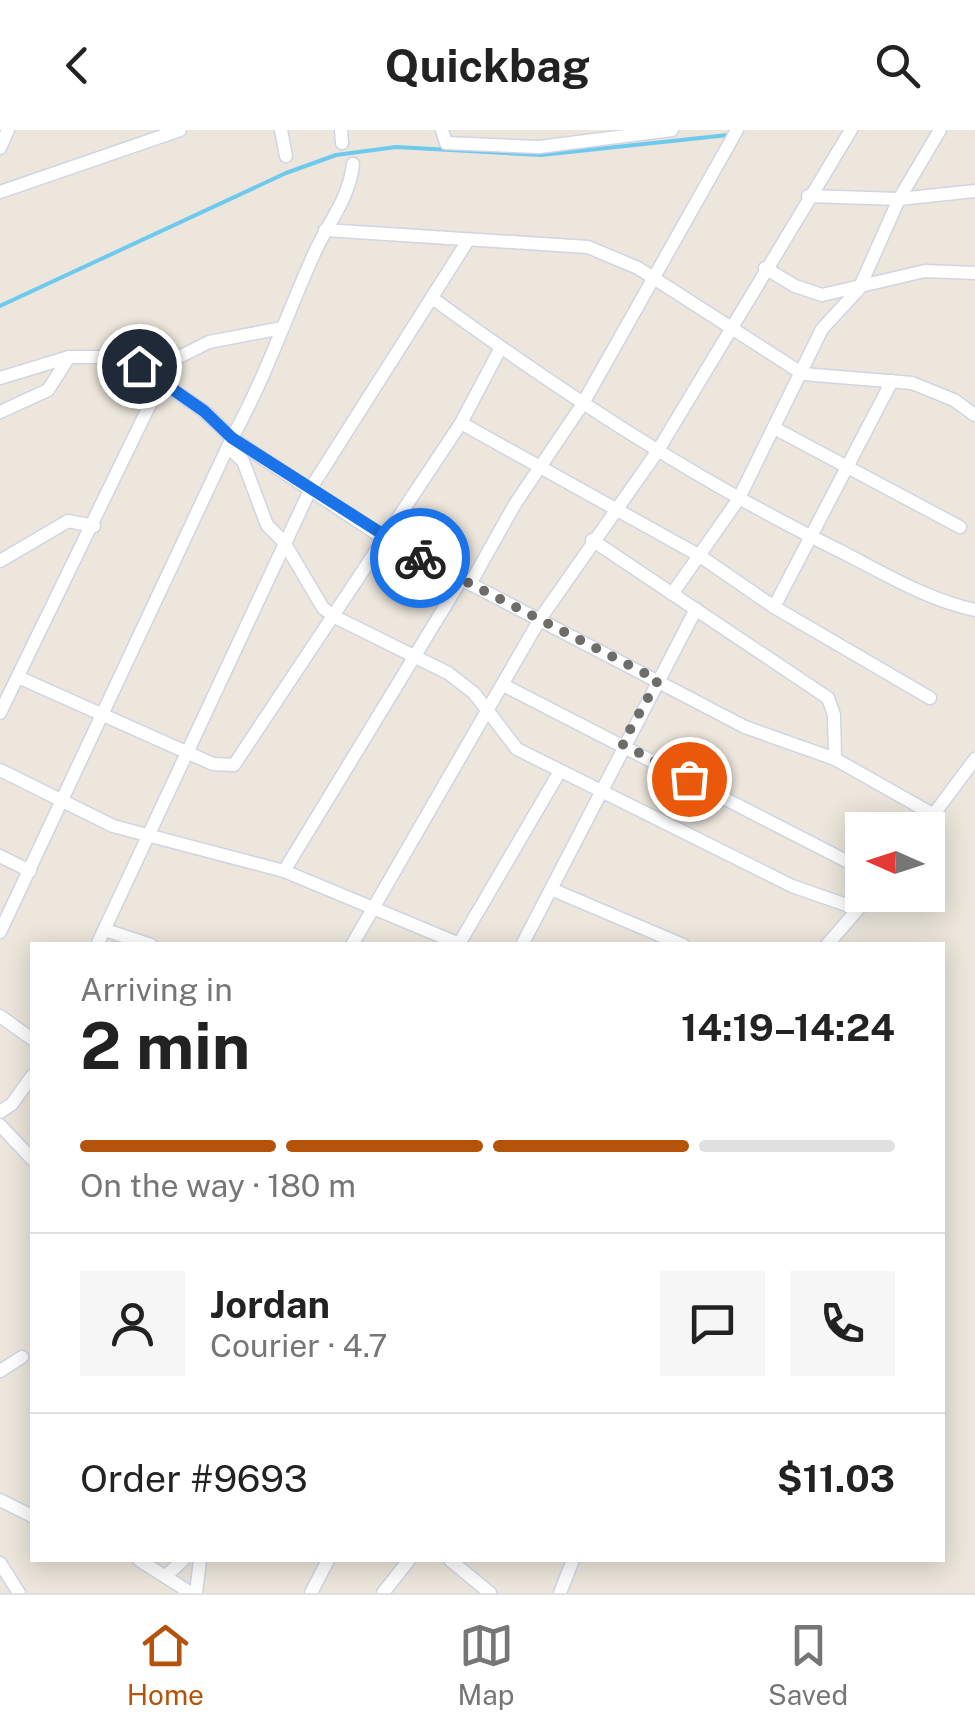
<!DOCTYPE html>
<html lang="en">
<head>
<meta charset="utf-8">
<style>
	body { margin:0; font-family:"Public Sans",sans-serif; background:#f6f6f6; color:#222; height:100vh; display:flex; flex-direction:column; font-size:38px; white-space:nowrap }
	* { box-sizing:border-box; margin:0 }
	p { font-size:32px; color:#767676 }
	.icon { flex:none; width:55px; height:55px; fill:none; stroke:currentColor; stroke-width:2; stroke-linecap:round; stroke-linejoin:round }
	.map { position:relative; flex:1; overflow:hidden }
	.side { position:absolute; left:30px; top:812px; width:915px; height:620px; display:flex; flex-direction:column; background:#fff; border-radius:0px; box-shadow:0 5px 25px #0003 }
	.side>* { flex:none }
	.needle { width:65px; rotate:273deg }
	.tools { position:absolute; left:845px; top:682px; display:grid; gap:20px }
	.tools a { display:grid; place-items:center; width:100px; height:100px; border-radius:0px; background:#fff; box-shadow:0 5px 25px #0003; font-size:50px }
	.pin { position:absolute; display:grid; place-items:center; width:85px; height:85px; color:#fff; margin:-42px; border:5px solid #fff; border-radius:50%; box-shadow:0 2px 10px #0007 }
	.courier { position:absolute; display:grid; place-items:center; width:100px; height:100px; margin:-50px; border:8px solid #1a73e8; border-radius:50%; background:#fff; color:#222; box-shadow:0 2px 12px #0007 }
	.headline em { font-style:normal; font-weight:700 }
	.headline div { display:flex; flex-direction:column-reverse }
	.headline { display:flex; align-items:center; justify-content:space-between; height:170px; padding:0 50px }
	h1 { font-size:65px; font-weight:700; line-height:75px }
	.bar { display:grid; grid-template-columns:repeat(4,1fr); gap:15px 10px; align-content:center; height:120px; padding:0 50px }
	.bar i { height:12px; border-radius:8px; background:#e0e0e0 }
	.bar .active { background:#b45309 }
	.bar p { grid-column:span 4 }
	.line { display:flex; align-items:center; gap:25px; padding:0 50px; border-top:2px solid #e0e0e0 }
	.line div { flex:1 }
	.round { display:grid; place-items:center; flex:none; width:105px; height:105px; border-radius:0px; background:#f6f6f6 }
	header { display:flex; justify-content:space-between; align-items:center; height:130px; padding:0 50px; background:#fff; font-size:45px; font-weight:700 }
	.tab-bar { display:flex; justify-content:space-around; align-items:center; height:140px; border-top:2px solid #e0e0e0; background:#fff; font-size:28px; color:#767676 }
	.tab-bar a { display:grid; justify-items:center; gap:5px }
	.tab-bar .active { color:#b45309 }
	.map>svg:first-child { display:block }
</style>
</head>
<body>
<header><svg class="icon" aria-label="back" viewBox="0 0 24 24"><path d="M15 5l-7 7 7 7"/></svg>Quickbag<svg class="icon" aria-label="search" viewBox="0 0 24 24"><circle cx="10" cy="10" r="6"/><path d="M15 15l6 6"/></svg></header>
<div class="map">
<svg width="975" height="1463" viewBox="0 0 975 1463">
	<rect width="100%" height="100%" fill="#ece6dc"/>
	<g fill="none" stroke-linecap="round" stroke-linejoin="round">
		<path stroke="#6ec9ef" stroke-width="4" d="M 0,176 L 286,43 L 336,25 L 396,17 L 541,25 L 728,5"/>
		<defs>
			<g id="minor">
				<path d="M 281,0 L 286,26"/>
				<path d="M 341,0 L 342,13"/>
				<path d="M 442,0 L 446,13 L 539,17 L 672,0"/>
				<path d="M 0,18 L 8,0"/>
				<path d="M 0,62 L 180,0"/>
				<path d="M 808,66 L 899,69 L 975,61"/>
				<path d="M 325,100 L 588,117 L 638,138 L 803,244 L 912,253 L 954,270 L 975,285"/>
				<path d="M 765,138 L 795,156 L 822,165 L 925,141 L 975,143"/>
				<path d="M 432,168 C 564,264 695,350 842,422 C 885,444 928,470 975,480"/>
				<path d="M 0,248 L 69,227 L 110,227 L 139,237 L 204,281 L 232,308 L 386,410 L 745,597 L 835,629 L 934,685"/>
				<path d="M 0,282 L 48,260 L 69,227"/>
				<path d="M 461,293 L 700,426 L 774,477 L 930,568"/>
				<path d="M 776,299 L 960,397"/>
				<path d="M 228,317 L 243,331 L 267,395 L 284,412 L 323,478 L 335,487 L 448,543 L 474,563 L 517,619 L 792,756 L 858,779"/>
				<path d="M 592,410 L 828,568 L 834,585 L 835,629"/>
				<path d="M 0,431 L 68,391 L 94,396"/>
				<path d="M 470,454 L 515,374 L 582,275 L 737,0"/>
				<path d="M 672,464 L 738,370 L 822,199 L 859,159 L 899,69 L 940,0"/>
				<path d="M 774,477 L 892,251"/>
				<path d="M 18,547 L 213,634 L 234,635 L 461,293 L 499,221"/>
				<path d="M 505,556 L 862,739"/>
				<path d="M 0,583 L 171,231 L 209,212 L 282,198"/>
				<path d="M 0,640 L 113,696 L 284,741 L 462,815"/>
				<path d="M 922,700 L 975,629"/>
				<path d="M 0,726 L 30,741"/>
				<path d="M 284,741 L 461,450"/>
				<path d="M 551,759 L 683,815"/>
				<path d="M 105,800 L 151,815"/>
				<path d="M 0,802 L 232,308 C 265,249 286,186 314,124 C 328,92 349,70 353,34"/>
				<path d="M 459,814 L 560,641"/>
				<path d="M 97,815 L 311,358 L 467,112"/>
				<path d="M 352,815 L 540,489 L 657,322 L 851,0"/>
				<path d="M 522,815 L 696,479"/>
				<path d="M 827,815 L 870,765"/>
				<path d="M 0,886 L 32,909"/>
				<path d="M 0,982 L 12,974 L 32,946"/>
				<path d="M 0,995 L 32,1029"/>
				<path d="M 0,1241 L 22,1227"/>
				<path d="M 0,1370 L 32,1386"/>
				<path d="M 139,1430 L 191,1463"/>
				<path d="M 450,1430 L 490,1463"/>
				<path d="M 0,1433 L 19,1463"/>
				<path d="M 168,1444 L 183,1430"/>
				<path d="M 196,1463 L 200,1430"/>
				<path d="M 311,1463 L 328,1430"/>
				<path d="M 383,1463 L 409,1430"/>
				<path d="M 560,1463 L 573,1430"/>
			</g>
		</defs>
		<use href="#minor" stroke="#d1d4e3" stroke-width="15"/>
		<use href="#minor" stroke="#fff" stroke-width="12"/>
	</g>
	<g fill="none" stroke-linecap="round" stroke-linejoin="round">
		<path stroke="#6e6c68" stroke-width="10" stroke-dasharray="0 18" d="M 420,428 L 658,550 L 622,614 L 689,649"/>
		<path stroke="#1a73e8" stroke-width="12" d="M 139,236 L 204,281 L 232,308 L 420,428"/>
	</g>
</svg>
<div class="tools">
<a><svg class="needle" viewBox="-14 -14 28 28"><path d="M0-13l5 13h-10z" fill="#e53935"/><path d="M0 13l5-13h-10z" fill="#767676"/></svg></a>
</div>
<div class="pin" style="left:689px;top:649px;background:#ea580c"><svg class="icon" aria-label="bag" viewBox="0 0 24 24"><path d="M5 8h14l-1 12H6zM9 8a3 3 0 0 1 6 0"/></svg></div>
<div class="pin" style="left:139px;top:236px;background:#1f2937"><svg class="icon" aria-label="home" viewBox="0 0 24 24"><path d="M3 11l9-7 9 7M6 9v11h12V9"/></svg></div>
<div class="courier" style="left:420px;top:428px"><svg class="icon" aria-label="bike" viewBox="0 0 24 24"><circle cx="6" cy="16" r="4"/><circle cx="18" cy="16" r="4"/><path d="M6 16l4-8h5l3 8M10 8l3 8H6M13 5h3"/></svg></div>
<section class="side">
<div class="headline"><div><h1>2 min</h1><p>Arriving in</p></div><em>14:19–14:24</em></div>
<div class="bar"><i class="active"></i><i class="active"></i><i class="active"></i><i></i><p>On the way · 180 m</p></div>
<div class="line" style="height:180px"><a class="round"><svg class="icon" aria-label="person" viewBox="0 0 24 24"><circle cx="12" cy="8" r="4"/><path d="M4 21q1-7 8-7t8 7"/></svg></a><div><b>Jordan</b><p>Courier · 4.7</p></div><a class="round"><svg class="icon" aria-label="chat" viewBox="0 0 24 24"><path d="M4 5h16v11H9l-5 4z"/></svg></a><a class="round"><svg class="icon" aria-label="phone" viewBox="0 0 24 24"><path d="M5 4h4l2 5-3 2q2 4 5 5l2-3 5 2v4C11 20 4 13 5 4z"/></svg></a></div>
<div class="line" style="height:130px"><div>Order #9693</div><b>$11.03</b></div>
</section>
</div>
<nav class="tab-bar">
<a class="active"><svg class="icon" aria-label="home" viewBox="0 0 24 24"><path d="M3 11l9-7 9 7M6 9v11h12V9"/></svg>Home</a>
<a><svg class="icon" aria-label="map" viewBox="0 0 24 24"><path d="M3 6l6-2 6 2 6-2v14l-6 2-6-2-6 2zM9 4v14M15 6v14"/></svg>Map</a>
<a><svg class="icon" aria-label="saved" viewBox="0 0 24 24"><path d="M7 4h10v16l-5-4-5 4z"/></svg>Saved</a>
</nav>
</body>
</html>
